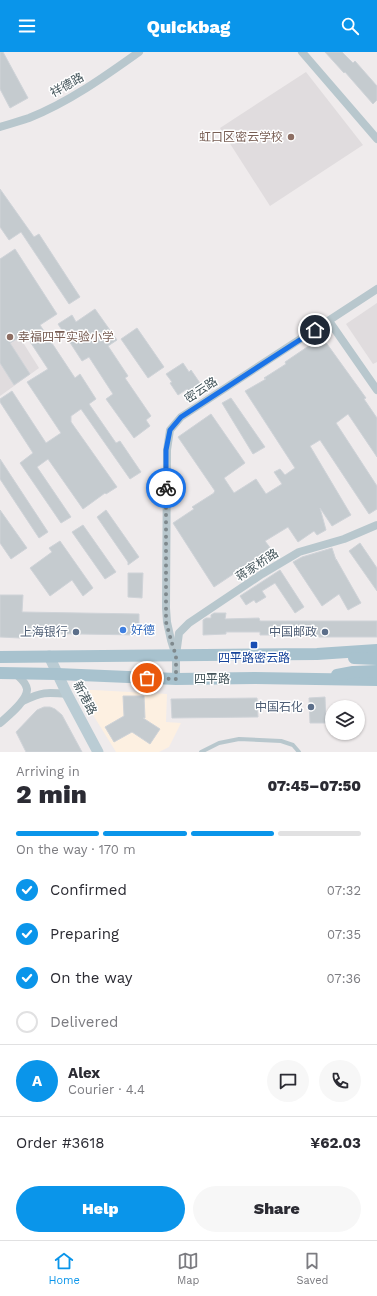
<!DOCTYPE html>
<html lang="en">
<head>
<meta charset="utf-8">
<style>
	body { margin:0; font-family:"Work Sans","Noto Sans SC",sans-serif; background:#f7f7f7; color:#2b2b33; height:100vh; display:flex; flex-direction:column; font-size:15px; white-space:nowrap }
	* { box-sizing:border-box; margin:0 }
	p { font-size:13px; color:#7c7c81 }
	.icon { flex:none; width:22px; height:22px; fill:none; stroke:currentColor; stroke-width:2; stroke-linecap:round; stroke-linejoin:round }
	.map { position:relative; height:700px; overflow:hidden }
	.side { display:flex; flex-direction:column; background:#fff; flex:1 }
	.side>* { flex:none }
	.fabs { position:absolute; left:325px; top:648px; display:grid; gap:8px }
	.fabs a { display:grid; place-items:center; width:40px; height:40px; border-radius:50%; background:#fff; box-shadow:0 1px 3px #0004; font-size:20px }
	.pin { position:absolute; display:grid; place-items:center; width:34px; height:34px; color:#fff; margin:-17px; border:2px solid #fff; border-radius:50%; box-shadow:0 1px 4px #0007 }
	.courier { position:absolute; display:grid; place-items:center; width:40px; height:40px; margin:-20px; border:3px solid #1a73e8; border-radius:50%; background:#fff; color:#222; box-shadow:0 1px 5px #0007 }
	.headline em { font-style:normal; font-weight:800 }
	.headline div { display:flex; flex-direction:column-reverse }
	.headline { display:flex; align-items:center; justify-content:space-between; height:68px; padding:0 16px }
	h1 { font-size:26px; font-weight:800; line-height:30px }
	.bar { display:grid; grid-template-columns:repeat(4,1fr); gap:6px 4px; align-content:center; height:48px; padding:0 16px }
	.bar i { height:5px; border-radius:3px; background:#e1e1e2 }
	.bar .active { background:#0a95ea }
	.bar p { grid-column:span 4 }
	.line { display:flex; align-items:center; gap:10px; padding:0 16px; border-top:1px solid #e1e1e2 }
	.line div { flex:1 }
	.round { display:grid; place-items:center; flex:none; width:42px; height:42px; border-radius:21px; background:#f7f7f7 }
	ol { padding:0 16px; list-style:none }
	li { display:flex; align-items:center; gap:12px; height:44px }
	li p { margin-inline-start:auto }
	li .icon { padding:4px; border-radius:50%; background:#0a95ea; color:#fff; stroke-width:4 }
	li:last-child { color:#7c7c81 }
	li i { width:22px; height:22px; border:2px solid #e1e1e2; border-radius:50% }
	.cta { display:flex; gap:8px; margin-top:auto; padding:8px 16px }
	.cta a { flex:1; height:46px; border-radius:24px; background:#0a95ea; color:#fff; font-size:16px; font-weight:800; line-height:46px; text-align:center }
	.cta a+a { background:#f7f7f7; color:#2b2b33 }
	header { display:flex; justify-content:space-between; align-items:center; height:52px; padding:0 16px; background:#0a95ea; color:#fff; font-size:18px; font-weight:800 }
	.tabs { display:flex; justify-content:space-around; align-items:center; height:56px; border-top:1px solid #e1e1e2; background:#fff; font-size:11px; color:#7c7c81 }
	.tabs a { display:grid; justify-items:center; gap:2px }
	.tabs .active { color:#0a95ea }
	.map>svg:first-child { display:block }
</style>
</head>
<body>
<header><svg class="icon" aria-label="menu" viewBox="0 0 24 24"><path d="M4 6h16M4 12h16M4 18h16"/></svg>Quickbag<svg class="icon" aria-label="search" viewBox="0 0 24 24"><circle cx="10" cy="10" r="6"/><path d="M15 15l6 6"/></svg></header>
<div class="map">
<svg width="377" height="700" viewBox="0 0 377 700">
	<rect width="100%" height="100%" fill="#efebec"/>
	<path fill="#fdf0e1" d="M 88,638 L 93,638 L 167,642 L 166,670 L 181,671 L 169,695 L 159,700 L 116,700 L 85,650 L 85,642 Z"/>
	<g fill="#e0dcde">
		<path d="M 306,20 L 363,93 L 270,154 L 220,76 Z"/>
		<path d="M 377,251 L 377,310 L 373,312 L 346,272 Z"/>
		<path d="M 0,254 L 39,316 L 0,344 Z"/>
	</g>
	<g fill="#c5cbcf" stroke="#cfd3d8">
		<path d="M 0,0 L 3,0 L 28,46 L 10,56 L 0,37 Z"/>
		<path d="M 325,0 L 342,0 L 353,11 L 355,9 L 377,34 L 377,48 L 373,52 L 345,20 L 344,21 Z"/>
		<path d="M 0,137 L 34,185 L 39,182 L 80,245 L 69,252 L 21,180 L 9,188 L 0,175 Z"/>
		<path d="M 15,197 L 57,262 L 40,273 L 75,326 L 80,322 L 96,347 L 89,352 L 116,391 L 120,389 L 141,420 L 130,427 L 81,357 L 71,364 L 71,370 L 117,435 L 106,442 L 105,441 L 83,457 L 48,407 L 37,415 L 71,465 L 61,471 L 20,411 L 33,401 L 0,350 L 0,347 L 12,339 L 46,391 L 61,381 L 27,330 L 48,317 L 25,282 L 10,291 L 30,322 L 14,333 L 0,311 L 0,207 Z"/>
		<path d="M 95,257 L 117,288 L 108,294 L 128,324 L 125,326 L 151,364 L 146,368 L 150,374 L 134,386 L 106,347 L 113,342 L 89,305 L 82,309 L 58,272 L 72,263 L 76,270 Z"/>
		<path d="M 137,276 L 164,315 L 148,326 L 121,287 Z"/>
		<path d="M 322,285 L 366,346 L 364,347 L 377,366 L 377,405 L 348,362 L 336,371 L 377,434 L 377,457 L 369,462 L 320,388 L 310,394 L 351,463 L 332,474 L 320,456 L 326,478 L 317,483 L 314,479 L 298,490 L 288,475 L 265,489 L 271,497 L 214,535 L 173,471 L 194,457 L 192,455 L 214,441 L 214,440 L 215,439 L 178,385 L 211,362 L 245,411 L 224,426 L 234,441 L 256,427 L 266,442 L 282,432 L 274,420 L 280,417 L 285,423 L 295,416 L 245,339 L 266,327 L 264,326 L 286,312 L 285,310 Z"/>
		<path d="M 183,311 L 189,320 L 191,318 L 202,334 L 190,342 L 187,337 L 178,343 L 170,331 L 172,330 L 166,322 Z"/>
		<path d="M 231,346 L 265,395 L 253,402 L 222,351 Z"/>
		<path d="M 0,407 L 48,480 L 39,486 L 0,427 Z"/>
		<path d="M 0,458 L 27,496 L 11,507 L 0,491 Z"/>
		<path d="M 106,458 L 139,505 L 128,513 L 128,510 L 97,465 Z"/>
		<path d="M 83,473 L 116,520 L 105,527 L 72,480 Z"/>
		<path d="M 60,489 L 93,536 L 83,544 L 72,528 L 50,544 L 30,516 L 52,500 L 49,496 Z"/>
		<path d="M 360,491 L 377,516 L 377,539 L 349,499 Z"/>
		<path d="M 332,496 L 336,508 L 336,507 L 361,551 L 348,558 L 339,542 L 322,554 L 293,510 L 302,505 Z"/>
		<path d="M 280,518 L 304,555 L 295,561 L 275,531 L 262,539 L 266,545 L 256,551 L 254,548 L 246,553 L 240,544 Z"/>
		<path d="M 128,521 L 143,521 L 142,546 L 128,545 Z"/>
		<path d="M 0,543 L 23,543 L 22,560 L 139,562 L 139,583 L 20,581 L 20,586 L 0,585 Z"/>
		<path d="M 214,561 L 226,561 L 225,567 L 259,566 L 260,569 L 377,569 L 377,585 L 319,585 L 319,583 L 260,583 L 260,580 L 226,580 L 226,582 L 203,583 L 203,568 L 206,566 L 211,566 L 211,563 Z"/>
		<path d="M 123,644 L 144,644 L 145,666 L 143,666 L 160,677 L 150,692 L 132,680 L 114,690 L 105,675 L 124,664 Z"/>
		<path d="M 325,645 L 326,671 L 310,671 L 309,646 Z"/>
		<path d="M 257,646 L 258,665 L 172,666 L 171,647 Z"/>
		<path d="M 44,655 L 50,655 L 55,657 L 62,663 L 82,700 L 26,700 L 16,680 L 37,658 Z"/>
	</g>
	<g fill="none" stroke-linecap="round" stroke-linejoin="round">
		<path stroke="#b8c7cd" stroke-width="4" d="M 201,700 L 219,691 L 239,687 L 281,689 L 293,693 L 299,700"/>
		<g stroke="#b8c7cd" stroke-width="8">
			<path d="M 302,0 L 377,87"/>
			<path d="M 0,75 C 10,72 20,69 29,66 C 69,50 104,25 139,0"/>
			<path d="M 329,269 L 377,338"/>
			<path d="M 176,603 L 179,581 L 189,571 L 262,522 L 299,500 L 344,487 L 377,473"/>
			<path d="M 176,627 L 176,604 L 171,588 L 167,570 L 166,556 L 167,398 L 170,378 L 181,365 L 377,237"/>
			<path d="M 23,649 C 42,640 46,640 67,642"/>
			<path d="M 0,671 C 8,664 28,648 27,637 C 26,630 20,626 16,622"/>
		</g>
		<path stroke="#baccd4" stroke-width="11" d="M 49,604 L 67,642 L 98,700"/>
		<g stroke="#a8c2ce" stroke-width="12">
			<path d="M 0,605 L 317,602 L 377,598"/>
			<path d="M 354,606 L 377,607"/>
			<path d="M 0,621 L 57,622 L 176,627 L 255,626 L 377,628"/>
			<path d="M 337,623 L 353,620 L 377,619"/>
		</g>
	</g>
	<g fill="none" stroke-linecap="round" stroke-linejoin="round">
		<path stroke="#7f898d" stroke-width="4" stroke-dasharray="0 7.2" d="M 147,626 L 176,627 L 176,604 L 171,588 L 166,570 L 166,436"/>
		<path stroke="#1a73e8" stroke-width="5" d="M 166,436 L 166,398 L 170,378 L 181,365 L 315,278"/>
	</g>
	<g fill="#8d6e63" stroke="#fff" stroke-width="1.5">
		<circle cx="291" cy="85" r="4"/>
		<circle cx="10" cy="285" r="4"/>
	</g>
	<circle fill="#3f7fe0" stroke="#fff" stroke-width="1.5" cx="123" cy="578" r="4"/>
	<g fill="#5c6f8a" stroke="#fff" stroke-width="1.5">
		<circle cx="76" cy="580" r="4"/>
		<circle cx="325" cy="580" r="4"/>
		<circle cx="311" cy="655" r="4"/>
	</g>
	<rect fill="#1a4fb4" stroke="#fff" stroke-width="1.5" x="250" y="589" width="8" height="8" rx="2"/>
	<g text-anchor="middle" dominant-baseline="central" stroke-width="3" stroke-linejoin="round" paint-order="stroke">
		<g font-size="12" fill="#43545a" stroke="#fff">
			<text transform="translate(67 33) rotate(-29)">祥德路</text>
			<text transform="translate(201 338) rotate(-33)">密云路</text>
			<text transform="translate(257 513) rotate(-33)">蒋家桥路</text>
			<text x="212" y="627">四平路</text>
			<text transform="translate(85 646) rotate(62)">新港路</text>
		</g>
		<g font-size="12" fill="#785e54" stroke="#fff" text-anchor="end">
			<text x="283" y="85">虹口区密云学校</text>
			<text x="18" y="285" text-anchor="start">幸福四平实验小学</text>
		</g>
		<g font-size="12" fill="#366cbe" stroke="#fff" text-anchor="start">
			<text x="131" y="578">好德</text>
		</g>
		<g font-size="12" fill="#4e5e75" stroke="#fff" text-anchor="end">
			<text x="68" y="580">上海银行</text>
			<text x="317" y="580">中国邮政</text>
			<text x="303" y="655">中国石化</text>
		</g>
		<g font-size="12" fill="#164399" stroke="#fff">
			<text x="254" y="606">四平路密云路</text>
		</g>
	</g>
</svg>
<div class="fabs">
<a><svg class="icon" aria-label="layers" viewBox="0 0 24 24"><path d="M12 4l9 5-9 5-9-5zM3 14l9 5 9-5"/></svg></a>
</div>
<div class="pin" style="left:147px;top:626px;background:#ea580c"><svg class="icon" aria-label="bag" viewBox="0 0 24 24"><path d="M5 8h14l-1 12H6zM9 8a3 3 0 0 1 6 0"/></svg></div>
<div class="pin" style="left:315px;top:278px;background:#1f2937"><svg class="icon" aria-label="home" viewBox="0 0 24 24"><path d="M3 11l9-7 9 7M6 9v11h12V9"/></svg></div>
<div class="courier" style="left:166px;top:436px"><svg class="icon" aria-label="bike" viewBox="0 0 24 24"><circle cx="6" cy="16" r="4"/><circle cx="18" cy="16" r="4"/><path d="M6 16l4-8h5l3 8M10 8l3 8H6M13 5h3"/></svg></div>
</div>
<section class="side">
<div class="headline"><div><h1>2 min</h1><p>Arriving in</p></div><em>07:45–07:50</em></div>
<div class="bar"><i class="active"></i><i class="active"></i><i class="active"></i><i></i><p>On the way · 170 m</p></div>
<ol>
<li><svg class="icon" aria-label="check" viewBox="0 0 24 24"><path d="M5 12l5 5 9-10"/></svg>Confirmed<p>07:32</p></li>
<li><svg class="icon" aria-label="check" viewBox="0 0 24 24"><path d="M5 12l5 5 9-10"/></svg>Preparing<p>07:35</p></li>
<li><svg class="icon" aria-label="check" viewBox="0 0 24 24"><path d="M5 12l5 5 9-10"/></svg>On the way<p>07:36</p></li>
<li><i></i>Delivered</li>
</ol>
<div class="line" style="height:72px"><b class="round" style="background:#0a95ea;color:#fff">A</b><div><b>Alex</b><p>Courier · 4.4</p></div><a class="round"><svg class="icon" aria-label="chat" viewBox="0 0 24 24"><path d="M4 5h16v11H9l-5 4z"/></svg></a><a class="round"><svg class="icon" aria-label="phone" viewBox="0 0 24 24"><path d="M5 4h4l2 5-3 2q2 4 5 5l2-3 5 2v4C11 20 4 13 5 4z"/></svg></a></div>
<div class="line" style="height:52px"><div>Order #3618</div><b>¥62.03</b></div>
<div class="cta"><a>Help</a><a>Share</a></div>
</section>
<nav class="tabs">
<a class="active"><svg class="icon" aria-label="home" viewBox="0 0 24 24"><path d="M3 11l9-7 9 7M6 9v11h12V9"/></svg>Home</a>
<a><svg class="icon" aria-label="map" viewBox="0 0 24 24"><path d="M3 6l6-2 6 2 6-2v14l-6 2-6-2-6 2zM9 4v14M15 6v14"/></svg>Map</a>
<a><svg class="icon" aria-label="saved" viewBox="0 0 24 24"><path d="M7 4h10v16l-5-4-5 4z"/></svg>Saved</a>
</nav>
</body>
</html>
